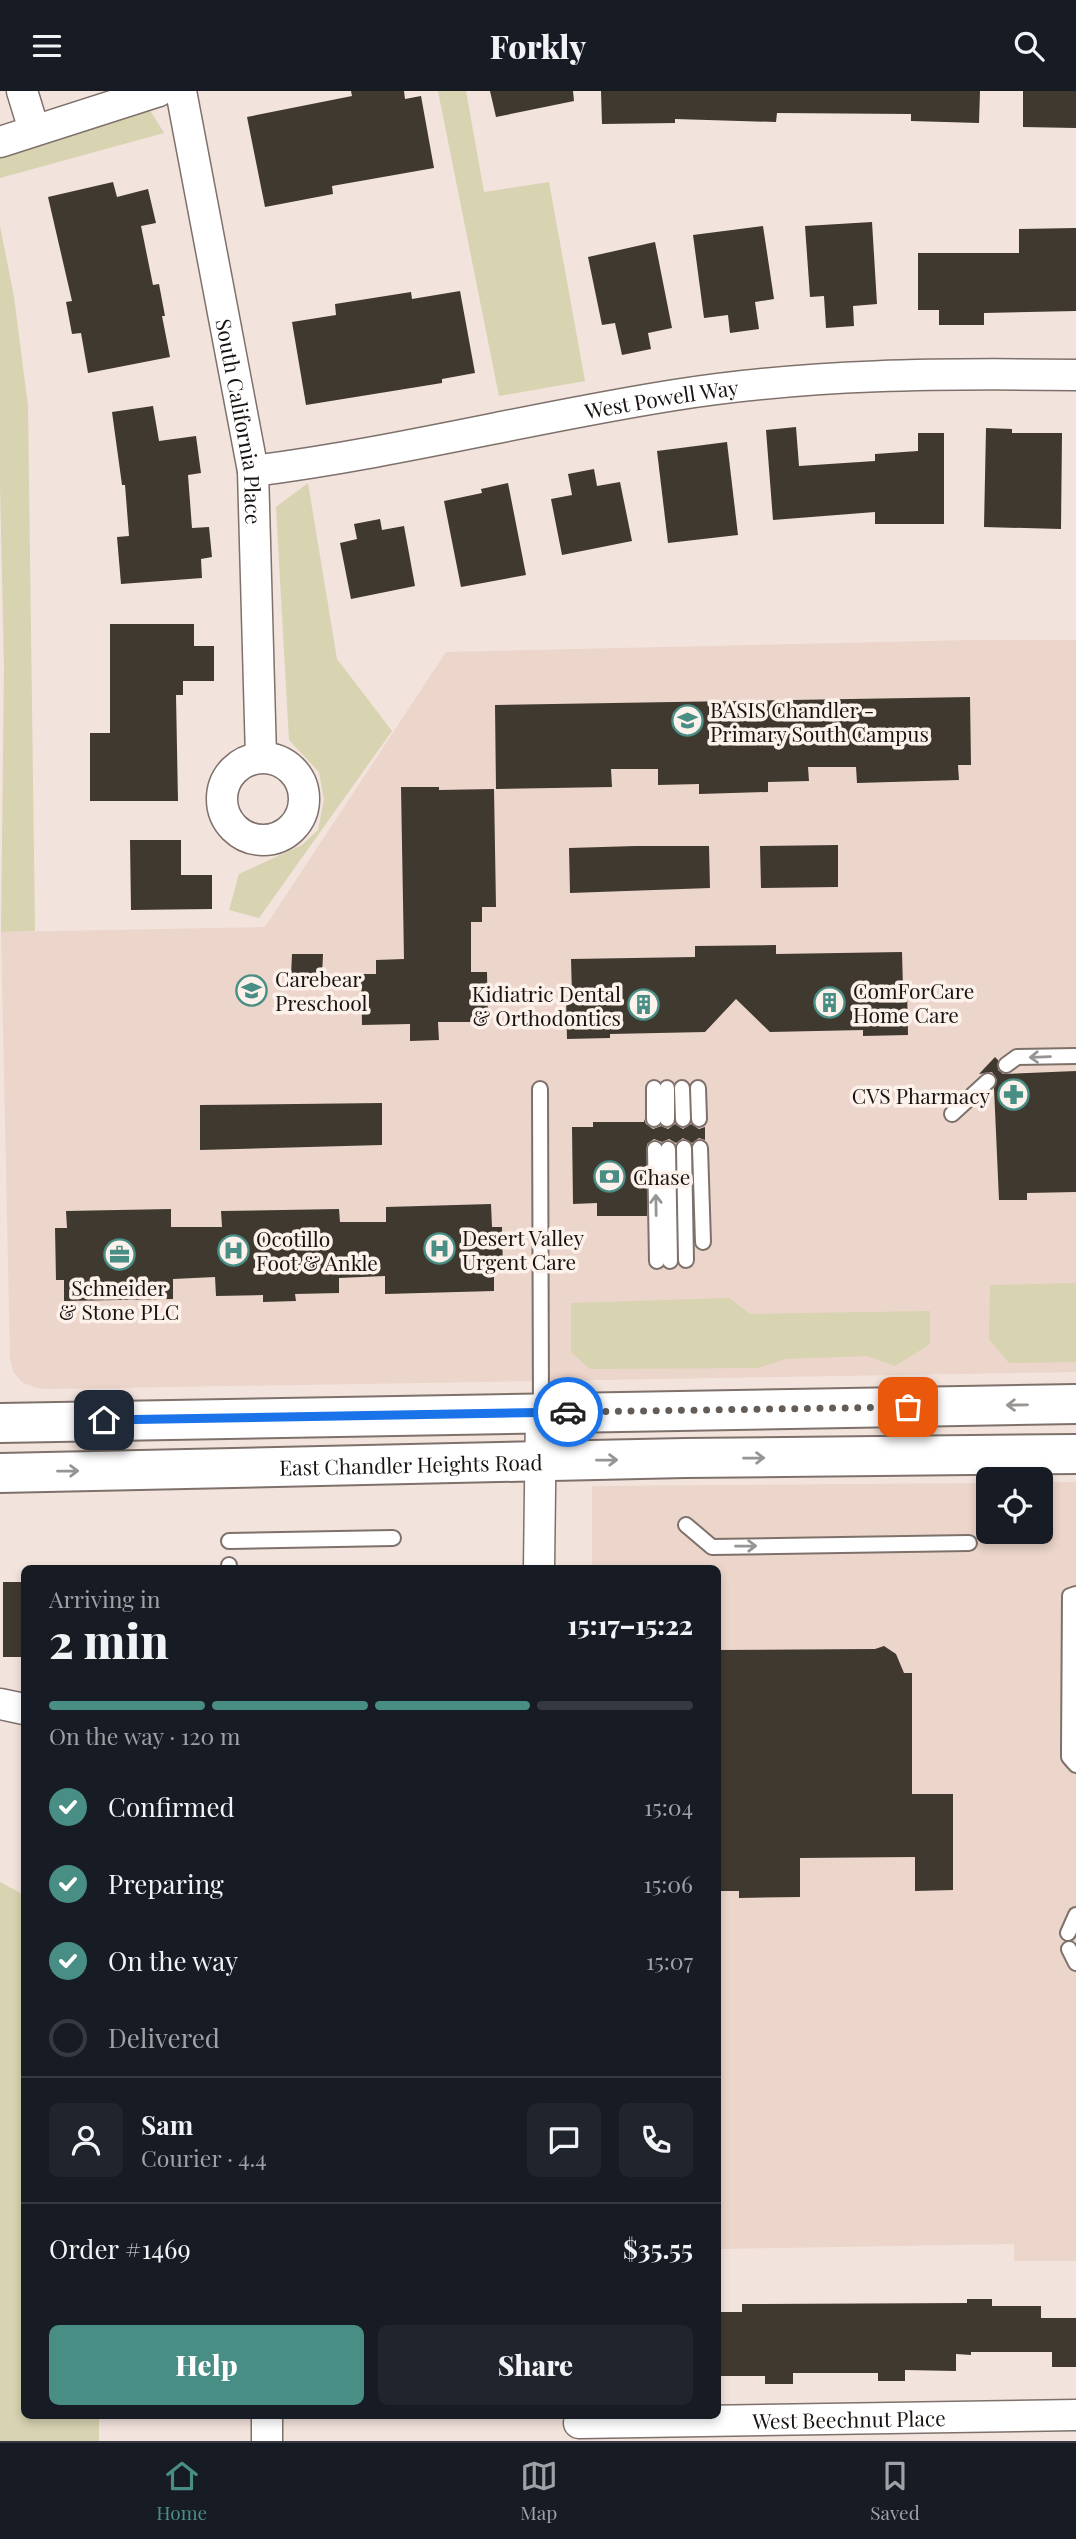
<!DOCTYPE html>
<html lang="en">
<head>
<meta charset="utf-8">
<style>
	body { margin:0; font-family:"Playfair Display",serif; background:#20242c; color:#f1f3f6; height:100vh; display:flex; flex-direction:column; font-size:26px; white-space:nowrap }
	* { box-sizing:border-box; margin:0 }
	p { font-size:23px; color:#9ea1a6 }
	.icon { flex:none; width:38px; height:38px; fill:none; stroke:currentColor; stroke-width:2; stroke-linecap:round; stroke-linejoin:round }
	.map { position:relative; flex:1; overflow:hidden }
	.side { position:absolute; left:21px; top:1474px; width:700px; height:854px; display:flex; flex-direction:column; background:#171b24; border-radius:10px; box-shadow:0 4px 10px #0003 }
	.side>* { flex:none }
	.tools { position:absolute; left:976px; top:1376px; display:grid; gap:14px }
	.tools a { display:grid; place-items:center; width:77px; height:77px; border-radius:10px; background:#171b24; box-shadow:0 4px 10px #0003; font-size:35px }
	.pin { position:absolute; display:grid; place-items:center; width:60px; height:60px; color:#fff; margin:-30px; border-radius:14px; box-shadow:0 4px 10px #0006 }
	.courier { position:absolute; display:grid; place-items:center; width:70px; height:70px; margin:-35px; border:5px solid #1a73e8; border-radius:50%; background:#fff; color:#222; box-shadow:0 2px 9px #0007 }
	.head em { font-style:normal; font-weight:800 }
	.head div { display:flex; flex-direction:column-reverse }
	.head { display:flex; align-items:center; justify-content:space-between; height:119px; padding:0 28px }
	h1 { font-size:46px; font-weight:800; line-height:52px }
	.bar { display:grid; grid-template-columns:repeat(4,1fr); gap:10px 7px; align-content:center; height:84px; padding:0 28px }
	.bar i { height:9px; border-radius:5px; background:#363941 }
	.bar .current { background:#488e84 }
	.bar p { grid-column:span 4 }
	.line { display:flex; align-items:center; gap:18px; padding:0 28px; border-top:2px solid #363941 }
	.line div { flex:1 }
	.round { display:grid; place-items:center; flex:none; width:74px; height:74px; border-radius:10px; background:#20242c }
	ol { padding:0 28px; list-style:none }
	li { display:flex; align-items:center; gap:21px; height:77px }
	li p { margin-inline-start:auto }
	li .icon { padding:7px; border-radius:50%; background:#488e84; color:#fff; stroke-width:4 }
	li:last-child { color:#9ea1a6 }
	li i { width:38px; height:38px; border:4px solid #363941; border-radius:50% }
	.action { display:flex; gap:14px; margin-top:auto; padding:14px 28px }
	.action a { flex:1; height:80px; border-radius:10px; background:#488e84; color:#fff; font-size:28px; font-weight:800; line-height:80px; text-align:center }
	.action a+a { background:#20242c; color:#f1f3f6 }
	header { display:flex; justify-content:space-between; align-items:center; height:91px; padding:0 28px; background:#171b24; font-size:32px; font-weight:800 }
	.menu { display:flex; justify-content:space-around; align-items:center; height:98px; border-top:2px solid #363941; background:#171b24; font-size:19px; color:#9ea1a6 }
	.menu a { display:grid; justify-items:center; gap:4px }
	.menu .current { color:#488e84 }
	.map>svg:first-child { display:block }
</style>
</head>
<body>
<header><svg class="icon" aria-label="menu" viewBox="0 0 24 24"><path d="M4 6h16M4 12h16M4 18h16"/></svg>Forkly<svg class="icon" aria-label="search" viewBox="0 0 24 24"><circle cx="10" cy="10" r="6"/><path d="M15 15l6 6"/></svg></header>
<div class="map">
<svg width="1076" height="2350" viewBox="0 0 1076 2350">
	<rect width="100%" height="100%" fill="#f2e3dc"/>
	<g fill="#ecd5ca">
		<path d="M 972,549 L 1076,549 L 1076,1281 L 52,1298 L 41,1298 L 23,1292 L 13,1281 L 10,1267 L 1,841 L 265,836 L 446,561 Z"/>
		<path d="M 1041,1391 L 1076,1391 L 1076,2170 L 1014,2170 L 1014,2153 L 718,2158 L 718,1477 L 592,1477 L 592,1395 L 989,1392 L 989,1440 L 1041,1440 Z"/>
	</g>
	<g fill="#d8d3b1">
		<path d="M 438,0 L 466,0 L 484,101 L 549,91 L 585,290 L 499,305 Z"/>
		<path d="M 150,19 L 164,42 L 0,87 L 0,65 Z"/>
		<path d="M 0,135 L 14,206 L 28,315 L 35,840 L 1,841 L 4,576 L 0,393 Z"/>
		<path d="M 308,392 L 337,568 L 392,640 L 259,827 L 229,819 L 239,783 L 302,754 L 318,739 L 324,709 L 319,681 L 289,649 L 276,416 Z"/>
		<path d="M 1076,1192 L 1076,1271 L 1009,1272 L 989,1248 L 990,1194 Z"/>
		<path d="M 729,1207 L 750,1223 L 930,1220 L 930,1253 L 895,1275 L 867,1265 L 785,1268 L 758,1277 L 590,1278 L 571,1261 L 571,1212 Z"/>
		<path d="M 0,1791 L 24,1804 L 24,2324 L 99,2324 L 99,2350 L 0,2350 Z"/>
	</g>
	<g fill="#40392f">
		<path d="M 351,0 L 404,0 L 405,8 L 421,5 L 434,77 L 332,95 L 333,103 L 265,116 L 247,26 L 352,5 Z"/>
		<path d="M 490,0 L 573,0 L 574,10 L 496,26 Z"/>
		<path d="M 601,0 L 980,0 L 979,32 L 911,30 L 911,23 L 777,22 L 776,31 L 675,28 L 675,32 L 602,33 Z"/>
		<path d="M 1023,0 L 1076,0 L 1076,37 L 1023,36 Z"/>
		<path d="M 113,91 L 117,106 L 148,98 L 156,132 L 141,135 L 153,194 L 159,193 L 165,225 L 162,225 L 170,266 L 88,282 L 81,242 L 72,243 L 66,211 L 72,210 L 48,106 Z"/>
		<path d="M 872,131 L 877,213 L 853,215 L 854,235 L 826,237 L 824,205 L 810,206 L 805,135 Z"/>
		<path d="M 763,135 L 774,208 L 755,211 L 759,238 L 730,242 L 728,224 L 704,227 L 693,144 Z"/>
		<path d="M 1076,137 L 1076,220 L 984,222 L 984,234 L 939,234 L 939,219 L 918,219 L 918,162 L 1019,162 L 1019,138 Z"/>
		<path d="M 655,151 L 672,237 L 648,242 L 651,258 L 622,264 L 615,232 L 602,234 L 588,166 Z"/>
		<path d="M 460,200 L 475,282 L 442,288 L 442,292 L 306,314 L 292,231 L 336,224 L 335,213 L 411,201 L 412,208 Z"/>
		<path d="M 153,315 L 159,350 L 196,345 L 201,382 L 188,384 L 192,437 L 209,436 L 212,466 L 201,468 L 202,487 L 121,493 L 117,446 L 129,445 L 125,394 L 122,394 L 112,321 Z"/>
		<path d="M 796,336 L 799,375 L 875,370 L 875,363 L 918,360 L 918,342 L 944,342 L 944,433 L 875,433 L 875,421 L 773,429 L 766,339 Z"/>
		<path d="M 986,337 L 1012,338 L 1012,342 L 1062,342 L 1061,438 L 984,436 Z"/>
		<path d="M 727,351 L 738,444 L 668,452 L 657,360 Z"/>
		<path d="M 594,378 L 597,395 L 620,391 L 632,450 L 562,464 L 551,408 L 572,404 L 568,383 Z"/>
		<path d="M 508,392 L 526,484 L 461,496 L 444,410 L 482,402 L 481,398 Z"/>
		<path d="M 380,428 L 382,439 L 404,435 L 415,495 L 351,508 L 340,452 L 357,448 L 354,433 Z"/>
		<path d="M 110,533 L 194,533 L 194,555 L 214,555 L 214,590 L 183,590 L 183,604 L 176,604 L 178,710 L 90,710 L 90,642 L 110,642 Z"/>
		<path d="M 970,606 L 971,674 L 958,674 L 959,689 L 857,692 L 856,676 L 808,676 L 809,690 L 768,691 L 768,701 L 699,703 L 699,693 L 658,694 L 658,678 L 611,678 L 612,696 L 496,698 L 495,614 Z"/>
		<path d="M 401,696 L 439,696 L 439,699 L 494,698 L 496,816 L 482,816 L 482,831 L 471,831 L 471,881 L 487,881 L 488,931 L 438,931 L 439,949 L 410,950 L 410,933 L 362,934 L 361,883 L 376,883 L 376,869 L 404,868 Z"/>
		<path d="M 130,749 L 181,749 L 181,784 L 212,784 L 212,818 L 131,819 Z"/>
		<path d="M 838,754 L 838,796 L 761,797 L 760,755 Z"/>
		<path d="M 636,755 L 709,755 L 710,797 L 570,802 L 569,757 Z"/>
		<path d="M 776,854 L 776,863 L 902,861 L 903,897 L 907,897 L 908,944 L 863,945 L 863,939 L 770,941 L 736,908 L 705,941 L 610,943 L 610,947 L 567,948 L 566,904 L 572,904 L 571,868 L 695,866 L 695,855 Z"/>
		<path d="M 292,863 L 323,863 L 322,886 L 291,885 Z"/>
		<path d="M 995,966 L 998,969 L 998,979 L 1003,983 L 1076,980 L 1076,1101 L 1027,1102 L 1027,1109 L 999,1109 L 994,997 L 997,989 L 992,981 L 979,983 Z"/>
		<path d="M 382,1012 L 382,1054 L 200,1059 L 200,1014 Z"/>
		<path d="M 644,1028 L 646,1033 L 653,1038 L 661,1035 L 668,1038 L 675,1033 L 683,1038 L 691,1033 L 699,1038 L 705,1036 L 705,1049 L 699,1047 L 692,1052 L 683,1047 L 676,1052 L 669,1048 L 662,1051 L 654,1048 L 647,1053 L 647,1125 L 597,1125 L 597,1112 L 573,1113 L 572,1036 L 593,1036 L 593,1031 L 644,1031 Z"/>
		<path d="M 491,1113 L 492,1136 L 502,1136 L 503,1180 L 494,1180 L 494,1200 L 385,1203 L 385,1185 L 339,1187 L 339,1202 L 295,1203 L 296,1210 L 263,1211 L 263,1204 L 216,1205 L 215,1186 L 173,1188 L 173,1208 L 64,1210 L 64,1189 L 56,1189 L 55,1137 L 67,1137 L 66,1120 L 171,1118 L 171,1136 L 222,1136 L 221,1120 L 339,1118 L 340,1131 L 386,1131 L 386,1116 Z"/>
		<rect x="3" y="1491" width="21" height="75"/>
		<path d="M 884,1555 L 896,1563 L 904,1582 L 912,1582 L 912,1703 L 953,1703 L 953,1799 L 915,1800 L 915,1766 L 800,1767 L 800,1806 L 739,1807 L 739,1800 L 718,1800 L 718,1559 L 875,1558 Z"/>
		<path d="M 967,2208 L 992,2208 L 992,2215 L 1041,2215 L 1041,2227 L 1076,2227 L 1076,2276 L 1052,2276 L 1052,2261 L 971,2261 L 971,2264 L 956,2263 L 956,2280 L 905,2279 L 905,2290 L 878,2290 L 878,2282 L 793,2282 L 793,2293 L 765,2293 L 765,2285 L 718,2285 L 718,2221 L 742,2221 L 742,2213 L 967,2212 Z"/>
	</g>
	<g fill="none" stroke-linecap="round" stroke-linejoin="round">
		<defs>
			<g id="service">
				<path d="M 1006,974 L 1017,966 L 1076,965"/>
				<path d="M 654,997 L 654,1028"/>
				<path d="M 667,997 L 667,1028"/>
				<path d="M 682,997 L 683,1028"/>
				<path d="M 698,997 L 699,1028"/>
				<path d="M 540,998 L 541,1321"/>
				<path d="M 952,1023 L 988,990"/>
				<path d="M 684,1057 L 686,1169"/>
				<path d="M 700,1057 L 703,1151"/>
				<path d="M 655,1058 L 657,1170"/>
				<path d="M 668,1058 L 670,1170"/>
				<path d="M 686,1434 L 712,1456 L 969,1452"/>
				<path d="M 229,1450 L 393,1447"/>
				<path d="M 229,1474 L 229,1477"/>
				<path d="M 1076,1503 L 1070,1505 L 1069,1660 L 1069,1666 L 1076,1674"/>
				<path d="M 1068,1842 L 1076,1824"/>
				<path d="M 1069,1858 L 1076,1872"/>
			</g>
			<g id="minor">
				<path d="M 22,0 L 34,39"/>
				<path id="s1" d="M 181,0 L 253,380 L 261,666"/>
				<path d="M 0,51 L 159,0"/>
				<path id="s2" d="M 253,380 C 395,362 534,326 675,304 C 808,283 942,282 1076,284"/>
				<circle cx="263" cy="708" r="41"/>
				<path d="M 539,1477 L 541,1321"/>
				<path d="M 0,1613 L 24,1618"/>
				<path id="s3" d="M 579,2332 L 1076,2324"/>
				<path d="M 267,2350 L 267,2324"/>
			</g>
			<g id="secondary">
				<path d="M 0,1332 L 1076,1313"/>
				<path id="s4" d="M 0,1382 L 685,1367 L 1076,1363"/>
			</g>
		</defs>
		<use href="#service" stroke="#7e716b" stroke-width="18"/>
		<use href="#minor" stroke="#7e716b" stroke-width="33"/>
		<use href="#secondary" stroke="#7e716b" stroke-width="42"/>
		<use href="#service" stroke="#fff" stroke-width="14"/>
		<use href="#minor" stroke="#fff" stroke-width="30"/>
		<use href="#secondary" stroke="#fff" stroke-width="38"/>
	</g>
	<defs><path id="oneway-shaft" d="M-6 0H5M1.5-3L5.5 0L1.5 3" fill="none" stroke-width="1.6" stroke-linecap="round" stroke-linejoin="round" transform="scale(1.75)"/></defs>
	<g stroke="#979593">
		<use href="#oneway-shaft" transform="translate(1040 966) rotate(178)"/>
		<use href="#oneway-shaft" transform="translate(656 1114) rotate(-91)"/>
		<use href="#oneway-shaft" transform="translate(1017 1314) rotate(179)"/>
		<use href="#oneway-shaft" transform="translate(754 1367) rotate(-1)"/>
		<use href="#oneway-shaft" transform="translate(607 1369) rotate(-1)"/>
		<use href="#oneway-shaft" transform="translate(68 1380) rotate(-1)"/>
		<use href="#oneway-shaft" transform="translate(746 1455) rotate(-1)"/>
	</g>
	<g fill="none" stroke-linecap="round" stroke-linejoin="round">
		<path stroke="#645c57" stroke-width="7" stroke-dasharray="0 12.6" d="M 568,1321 L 908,1316"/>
		<path stroke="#1a73e8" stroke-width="9" d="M 104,1329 L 568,1321"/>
	</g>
	<defs>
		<symbol id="school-ring" viewBox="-11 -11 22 22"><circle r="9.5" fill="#fdf1eb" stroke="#488e84" stroke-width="1.5"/><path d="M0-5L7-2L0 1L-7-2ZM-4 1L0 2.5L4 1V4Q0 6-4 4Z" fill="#488e84"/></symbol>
		<symbol id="building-ring" viewBox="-11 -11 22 22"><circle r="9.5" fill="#fdf1eb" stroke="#488e84" stroke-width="1.5"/><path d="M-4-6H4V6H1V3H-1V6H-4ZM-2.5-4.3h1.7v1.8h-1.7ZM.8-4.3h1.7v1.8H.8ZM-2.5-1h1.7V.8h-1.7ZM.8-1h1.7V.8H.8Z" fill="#488e84"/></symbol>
		<symbol id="pharmacy-ring" viewBox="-11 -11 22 22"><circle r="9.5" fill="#fdf1eb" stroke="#488e84" stroke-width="1.5"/><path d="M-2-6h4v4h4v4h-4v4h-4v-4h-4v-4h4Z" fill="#488e84"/></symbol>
		<symbol id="bank-ring" viewBox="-11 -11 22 22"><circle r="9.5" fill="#fdf1eb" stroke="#488e84" stroke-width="1.5"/><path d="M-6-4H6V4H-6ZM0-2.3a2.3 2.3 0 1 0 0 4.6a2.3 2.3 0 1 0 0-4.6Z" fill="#488e84"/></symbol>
		<symbol id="hospital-ring" viewBox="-11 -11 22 22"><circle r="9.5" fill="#fdf1eb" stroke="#488e84" stroke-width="1.5"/><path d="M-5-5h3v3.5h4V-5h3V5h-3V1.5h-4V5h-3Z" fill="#488e84"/></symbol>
		<symbol id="office-ring" viewBox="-11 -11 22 22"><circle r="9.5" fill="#fdf1eb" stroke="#488e84" stroke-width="1.5"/><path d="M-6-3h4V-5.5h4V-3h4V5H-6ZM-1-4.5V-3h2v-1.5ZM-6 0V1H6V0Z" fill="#488e84"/></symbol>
	</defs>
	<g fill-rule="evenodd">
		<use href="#school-ring" x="670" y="612" width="35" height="35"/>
		<use href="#school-ring" x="234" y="882" width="35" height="35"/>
		<use href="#building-ring" x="812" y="894" width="35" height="35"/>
		<use href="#building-ring" x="626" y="896" width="35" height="35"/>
		<use href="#pharmacy-ring" x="996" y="986" width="35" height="35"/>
		<use href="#bank-ring" x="592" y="1068" width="35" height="35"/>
		<use href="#hospital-ring" x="422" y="1140" width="35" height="35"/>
		<use href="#hospital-ring" x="216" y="1142" width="35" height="35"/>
		<use href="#office-ring" x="102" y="1146" width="35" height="35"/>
	</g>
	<g text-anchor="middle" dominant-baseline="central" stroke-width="7" stroke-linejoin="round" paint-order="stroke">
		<g font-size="21" fill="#181310" stroke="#fdf1eb">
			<text stroke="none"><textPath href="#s2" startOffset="415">West Powell Way</textPath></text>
			<text stroke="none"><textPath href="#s1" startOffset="336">South California Place</textPath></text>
			<text stroke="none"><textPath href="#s4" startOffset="411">East Chandler Heights Road</textPath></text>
			<text stroke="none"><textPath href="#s3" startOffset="270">West Beechnut Place</textPath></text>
		</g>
		<g font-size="21" fill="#181310" stroke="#fdf1eb" text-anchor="start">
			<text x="710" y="618">BASIS Chandler -<tspan x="710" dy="24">Primary South Campus</tspan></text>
			<text x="275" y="887">Carebear<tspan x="275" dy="24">Preschool</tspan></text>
			<text x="853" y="899">ComForCare<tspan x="853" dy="24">Home Care</tspan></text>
			<text x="621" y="902" text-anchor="end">Kidiatric Dental<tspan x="621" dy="24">&amp; Orthodontics</tspan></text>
			<text x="990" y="1004" text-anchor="end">CVS Pharmacy</text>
			<text x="633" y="1085">Chase</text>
			<text x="462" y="1146">Desert Valley<tspan x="462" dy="24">Urgent Care</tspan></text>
			<text x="256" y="1147">Ocotillo<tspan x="256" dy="24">Foot &amp; Ankle</tspan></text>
			<text x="119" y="1196" text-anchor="middle">Schneider<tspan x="119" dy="24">&amp; Stone PLC</tspan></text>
		</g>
	</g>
</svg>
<div class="tools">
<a><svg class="icon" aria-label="locate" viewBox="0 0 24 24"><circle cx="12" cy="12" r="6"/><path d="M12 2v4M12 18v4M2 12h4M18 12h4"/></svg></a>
</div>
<div class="pin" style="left:908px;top:1316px;background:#ea580c"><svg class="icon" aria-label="bag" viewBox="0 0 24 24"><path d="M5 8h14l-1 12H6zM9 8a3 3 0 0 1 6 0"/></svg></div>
<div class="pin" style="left:104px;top:1329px;background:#1f2937"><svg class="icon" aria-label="home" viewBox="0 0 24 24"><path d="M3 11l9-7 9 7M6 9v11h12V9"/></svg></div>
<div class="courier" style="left:568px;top:1321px"><svg class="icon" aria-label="car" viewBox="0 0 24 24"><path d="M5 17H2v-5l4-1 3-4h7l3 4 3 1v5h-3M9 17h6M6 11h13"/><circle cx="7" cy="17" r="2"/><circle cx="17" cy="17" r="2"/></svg></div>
<section class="side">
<div class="head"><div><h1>2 min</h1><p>Arriving in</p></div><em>15:17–15:22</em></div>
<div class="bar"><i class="current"></i><i class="current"></i><i class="current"></i><i></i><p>On the way · 120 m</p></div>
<ol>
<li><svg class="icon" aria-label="check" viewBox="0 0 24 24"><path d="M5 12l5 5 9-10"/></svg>Confirmed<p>15:04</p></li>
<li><svg class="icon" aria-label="check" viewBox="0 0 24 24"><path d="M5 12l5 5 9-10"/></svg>Preparing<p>15:06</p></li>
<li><svg class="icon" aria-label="check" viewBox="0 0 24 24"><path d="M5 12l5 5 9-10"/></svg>On the way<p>15:07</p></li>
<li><i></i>Delivered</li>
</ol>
<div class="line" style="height:126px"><a class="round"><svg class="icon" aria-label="person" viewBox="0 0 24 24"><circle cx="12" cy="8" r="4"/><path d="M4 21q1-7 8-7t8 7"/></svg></a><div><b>Sam</b><p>Courier · 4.4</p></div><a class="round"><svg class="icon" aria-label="chat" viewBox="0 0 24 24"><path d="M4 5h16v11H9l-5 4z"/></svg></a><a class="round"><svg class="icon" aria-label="phone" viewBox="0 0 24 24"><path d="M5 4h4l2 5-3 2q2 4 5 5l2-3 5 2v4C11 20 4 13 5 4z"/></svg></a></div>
<div class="line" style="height:91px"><div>Order #1469</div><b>$35.55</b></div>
<div class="action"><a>Help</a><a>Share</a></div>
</section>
</div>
<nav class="menu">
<a class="current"><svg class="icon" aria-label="home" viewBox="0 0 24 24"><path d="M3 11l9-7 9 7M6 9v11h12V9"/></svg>Home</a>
<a><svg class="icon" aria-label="map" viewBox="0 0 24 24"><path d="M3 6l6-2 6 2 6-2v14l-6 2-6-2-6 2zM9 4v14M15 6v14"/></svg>Map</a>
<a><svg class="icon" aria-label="saved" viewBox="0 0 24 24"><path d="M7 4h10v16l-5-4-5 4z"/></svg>Saved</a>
</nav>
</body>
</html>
